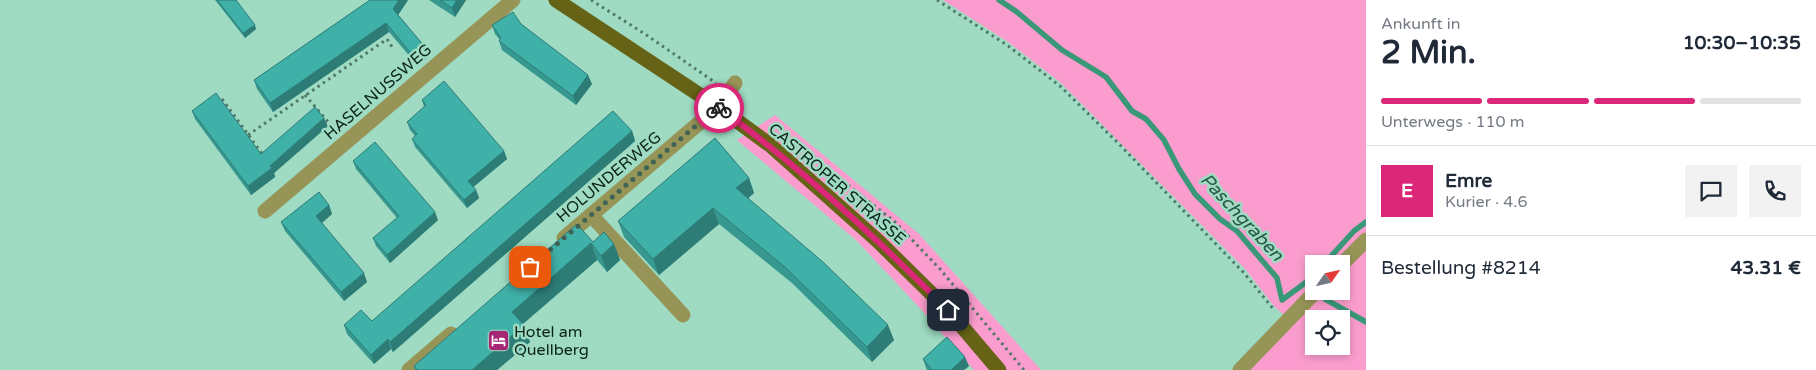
<!DOCTYPE html>
<html lang="de">
<head>
<meta charset="utf-8">
<style>
	body { margin:0; font-family:"Varela Round",sans-serif; background:#f2f2f3; color:#1f2937; height:100vh; display:flex; flex-direction:column; font-size:19px; white-space:nowrap }
	* { box-sizing:border-box; margin:0 }
	p { font-size:16px; color:#747a83 }
	.icon { flex:none; width:28px; height:28px; fill:none; stroke:currentColor; stroke-width:2; stroke-linecap:round; stroke-linejoin:round }
	.map { position:relative; flex:1; overflow:hidden }
	.drawer { display:flex; flex-direction:column; background:#fff; width:450px }
	.drawer>* { flex:none }
	.needle { width:32px; rotate:56deg }
	.buttons { position:absolute; left:1305px; top:255px; display:grid; gap:10px }
	.buttons a { display:grid; place-items:center; width:45px; height:45px; border-radius:0px; background:#fff; box-shadow:0 2px 8px #0003; font-size:25px }
	.pin { position:absolute; display:grid; place-items:center; width:42px; height:42px; color:#fff; margin:-21px; border-radius:10px; box-shadow:0 2px 8px #0006 }
	.courier { position:absolute; display:grid; place-items:center; width:50px; height:50px; margin:-25px; border:4px solid #db2777; border-radius:50%; background:#fff; color:#222; box-shadow:0 1px 6px #0007 }
	.summary em { font-style:normal; font-weight:700 }
	.summary div { display:flex; flex-direction:column-reverse }
	.summary { display:flex; align-items:center; justify-content:space-between; height:85px; padding:0 15px }
	h1 { font-size:32px; font-weight:700; line-height:38px }
	.bar { display:grid; grid-template-columns:repeat(4,1fr); gap:8px 5px; align-content:center; height:60px; padding:0 15px }
	.bar i { height:6px; border-radius:4px; background:#e0e1e3 }
	.bar .current { background:#db2777 }
	.bar p { grid-column:span 4 }
	.line { display:flex; align-items:center; gap:12px; padding:0 15px; border-top:1px solid #e0e1e3 }
	.line div { flex:1 }
	.round { display:grid; place-items:center; flex:none; width:52px; height:52px; border-radius:0px; background:#f2f2f3 }
	main { display:flex; flex:1; min-height:0 }
	.map>svg:first-child { display:block }
</style>
</head>
<body>
<main>
<div class="map">
<svg width="1366" height="370" viewBox="0 0 1366 370">
	<rect width="100%" height="100%" fill="#9fdbc2"/>
	<g fill="#fa9ccd" fill-rule="evenodd">
		<path d="M 943,0 L 1366,0 L 1366,236 L 1338,264 L 1314,264 L 1314,288 L 1286,317 L 1273,305 L 1246,270 L 1061,83 L 1008,42 Z"/>
		<path d="M 775,115 L 919,234 L 1041,370 L 974,370 L 918,306 L 856,240 L 737,140 Z"/>
		<path d="M 1366,244 L 1366,370 L 1242,370 L 1319,291 L 1341,291 L 1341,268 ZM 1314,319 L 1341,319 L 1341,346 L 1314,346 Z"/>
	</g>
	<g fill="none" stroke-linecap="round" stroke-linejoin="round">
		<g stroke="#389878" stroke-width="5.5">
			<path d="M 999,0 L 1017,12 L 1062,50 L 1106,77 L 1132,111 L 1146,119 L 1164,140 L 1179,169 L 1195,194 L 1220,219 L 1237,231 L 1277,278 L 1282,300 L 1305,283 L 1314,274"/>
			<path d="M 1324,264 L 1354,231 L 1366,222"/>
			<path d="M 1325,299 L 1366,322"/>
		</g>
		<g stroke="#4f7868" stroke-width="3" stroke-dasharray="2.5 4" stroke-linecap="butt">
			<path d="M 591,0 L 645,34 L 716,83"/>
			<path d="M 937,0 L 1007,45 L 1060,86 L 1119,144 L 1244,273 L 1275,311"/>
			<path d="M 305,95 L 336,131"/>
			<path d="M 222,99 L 263,155"/>
			<path d="M 248,135 L 387,39 L 392,47"/>
			<path d="M 802,149 L 895,222 L 940,269 L 1024,370"/>
		</g>
		<g stroke="#969456" stroke-width="15">
			<path d="M 265,211 L 513,0"/>
			<path d="M 591,215 L 683,315"/>
			<path d="M 564,238 L 718,107 L 735,83"/>
			<path d="M 1341,265 L 1366,240"/>
			<path d="M 409,370 L 451,334"/>
			<path d="M 1240,370 L 1316,291"/>
		</g>
		<path stroke="#666316" stroke-width="15" d="M 556,0 L 718,107 L 770,145 L 878,241 L 948,310 L 999,370"/>
	</g>
	<g fill="#379890">
		<path d="M 215,0 L 236,0 L 256,29 L 245,38 Z"/>
		<path d="M 370,0 L 408,0 L 398,15 L 425,47 L 429,56 L 418,66 L 389,32 L 273,112 L 257,89 L 254,80 Z"/>
		<path d="M 429,0 L 466,0 L 455,17 Z"/>
		<path d="M 521,24 L 592,84 L 576,105 L 502,50 L 499,41 L 500,40 L 495,34 L 492,25 Z"/>
		<path d="M 422,100 L 504,151 L 507,159 L 473,187 L 476,190 L 479,198 L 467,208 L 415,147 L 412,139 L 415,136 L 410,130 L 407,122 L 424,107 Z"/>
		<path d="M 192,111 L 261,154 L 328,126 L 274,173 L 275,177 L 251,195 L 195,119 Z"/>
		<path d="M 632,131 L 635,141 L 393,352 L 391,349 L 374,364 L 347,334 L 344,325 L 372,321 Z"/>
		<path d="M 353,161 L 438,220 L 390,263 L 376,246 L 373,238 L 397,218 L 356,169 Z"/>
		<path d="M 749,178 L 754,193 L 748,198 L 894,340 L 872,362 L 792,283 L 719,224 L 659,275 L 624,237 L 618,221 Z"/>
		<path d="M 329,205 L 332,214 L 322,223 L 367,282 L 344,301 L 285,231 L 281,222 Z"/>
		<path d="M 593,242 L 614,244 L 620,260 L 607,272 L 597,260 L 523,324 L 530,342 L 497,370 L 415,370 L 414,366 Z"/>
		<path d="M 923,359 L 969,366 L 964,370 L 927,370 L 926,368 Z"/>
	</g>
	<g fill="#2d7c76">
		<path d="M 399,0 L 408,0 L 396,18 L 393,9 Z"/>
		<path d="M 457,0 L 466,0 L 455,17 L 452,8 Z"/>
		<path d="M 386,23 L 389,32 L 273,112 L 270,103 Z"/>
		<path d="M 255,25 L 256,29 L 245,38 L 243,33 Z"/>
		<path d="M 425,47 L 429,56 L 418,66 L 414,57 Z"/>
		<path d="M 588,75 L 592,84 L 576,105 L 573,96 Z"/>
		<path d="M 324,118 L 328,126 L 274,173 L 275,177 L 251,195 L 248,186 L 270,166 Z"/>
		<path d="M 632,131 L 635,141 L 393,352 L 390,342 Z"/>
		<path d="M 504,151 L 507,159 L 471,189 L 468,181 Z"/>
		<path d="M 749,178 L 754,193 L 742,204 L 736,188 Z"/>
		<path d="M 476,190 L 479,198 L 467,208 L 464,200 Z"/>
		<path d="M 329,205 L 332,214 L 319,225 L 316,216 Z"/>
		<path d="M 713,208 L 719,224 L 659,275 L 653,259 Z"/>
		<path d="M 435,212 L 438,220 L 390,263 L 387,255 Z"/>
		<path d="M 591,243 L 597,260 L 518,328 L 512,312 Z"/>
		<path d="M 614,244 L 620,260 L 607,272 L 601,256 Z"/>
		<path d="M 364,273 L 367,282 L 344,301 L 341,292 Z"/>
		<path d="M 524,325 L 530,342 L 497,370 L 472,370 Z"/>
		<path d="M 888,325 L 894,340 L 872,362 L 867,347 Z"/>
		<path d="M 388,339 L 391,349 L 374,364 L 371,355 Z"/>
		<path d="M 965,357 L 969,366 L 964,370 L 951,370 Z"/>
	</g>
	<g fill="#40b1a8" stroke="#2d7c76">
		<path d="M 217,0 L 236,0 L 255,25 L 243,33 Z"/>
		<path d="M 370,0 L 399,0 L 393,9 L 425,47 L 414,57 L 386,23 L 270,103 L 254,80 Z"/>
		<path d="M 440,0 L 457,0 L 452,8 Z"/>
		<path d="M 513,12 L 521,24 L 588,75 L 573,96 L 499,41 L 501,38 L 492,25 Z"/>
		<path d="M 444,81 L 504,151 L 468,181 L 476,190 L 464,200 L 412,139 L 417,134 L 407,122 L 426,105 L 422,100 Z"/>
		<path d="M 216,93 L 261,154 L 315,107 L 324,118 L 270,166 L 272,168 L 248,186 L 192,111 Z"/>
		<path d="M 613,111 L 632,131 L 390,342 L 388,339 L 371,355 L 344,325 L 361,310 L 372,321 Z"/>
		<path d="M 715,138 L 749,178 L 736,188 L 823,262 L 888,325 L 867,347 L 786,268 L 713,208 L 653,259 L 618,221 Z"/>
		<path d="M 375,142 L 435,212 L 387,255 L 373,238 L 399,216 L 353,161 Z"/>
		<path d="M 319,192 L 329,205 L 316,216 L 364,273 L 341,292 L 281,222 Z"/>
		<path d="M 577,224 L 593,242 L 604,232 L 614,244 L 601,256 L 591,243 L 512,312 L 524,325 L 472,370 L 417,370 L 414,366 Z"/>
		<path d="M 947,337 L 965,357 L 951,370 L 932,370 L 923,359 Z"/>
	</g>
	<g fill="none" stroke-linecap="round" stroke-linejoin="round">
		<path stroke="#3f6455" stroke-width="5" stroke-dasharray="0 9" d="M 530,267 L 718,107 L 719,108"/>
		<path stroke="#db2777" stroke-width="6" d="M 719,108 C 802,168 876,238 948,310"/>
	</g>
	<defs>
		<symbol id="hotel-square" viewBox="-11 -11 22 22"><rect x="-9" y="-9" width="18" height="18" rx="4" fill="#a62676" stroke="#9fdbc2"/><path d="M-6-4.5h1.5V1H6V5H4.5V3h-9V5H-6ZM-4 0a1.8 1.8 0 1 1 3.6 0ZM.5 0V-2.5h3Q6-2.5 6 0Z" fill="#fff"/></symbol>
	</defs>
	<g fill-rule="evenodd">
		<use href="#hotel-square" x="486" y="328" width="25" height="25"/>
	</g>
	<g text-anchor="middle" dominant-baseline="central" stroke-width="5" stroke-linejoin="round" paint-order="stroke">
		<g font-size="16" fill="#0b241b" stroke="#9fdbc2">
			<text transform="translate(378 92) rotate(-41)">HASELNUSSWEG</text>
			<text transform="translate(609 177) rotate(-40)">HOLUNDERWEG</text>
			<text transform="translate(837 184) rotate(41)">CASTROPER STRASSE</text>
		</g>
		<g font-size="16" fill="#0b241b" stroke="#9fdbc2" text-anchor="start">
			<text x="514" y="332">Hotel am<tspan x="514" dy="18">Quellberg</tspan></text>
		</g>
		<g font-size="18" font-style="italic" fill="#265846" stroke="#9fdbc2">
			<text transform="translate(1242 217) rotate(47)">Paschgraben</text>
		</g>
	</g>
</svg>
<div class="buttons">
<a><svg class="needle" viewBox="-14 -14 28 28"><path d="M0-13l5 13h-10z" fill="#e53935"/><path d="M0 13l5-13h-10z" fill="#747a83"/></svg></a>
<a><svg class="icon" aria-label="locate" viewBox="0 0 24 24"><circle cx="12" cy="12" r="6"/><path d="M12 2v4M12 18v4M2 12h4M18 12h4"/></svg></a>
</div>
<div class="pin" style="left:530px;top:267px;background:#ea580c"><svg class="icon" aria-label="bag" viewBox="0 0 24 24"><path d="M5 8h14l-1 12H6zM9 8a3 3 0 0 1 6 0"/></svg></div>
<div class="pin" style="left:948px;top:310px;background:#1f2937"><svg class="icon" aria-label="home" viewBox="0 0 24 24"><path d="M3 11l9-7 9 7M6 9v11h12V9"/></svg></div>
<div class="courier" style="left:719px;top:108px"><svg class="icon" aria-label="bike" viewBox="0 0 24 24"><circle cx="6" cy="16" r="4"/><circle cx="18" cy="16" r="4"/><path d="M6 16l4-8h5l3 8M10 8l3 8H6M13 5h3"/></svg></div>
</div>
<section class="drawer">
<div class="summary"><div><h1>2 Min.</h1><p>Ankunft in</p></div><em>10:30–10:35</em></div>
<div class="bar"><i class="current"></i><i class="current"></i><i class="current"></i><i></i><p>Unterwegs · 110 m</p></div>
<div class="line" style="height:90px"><b class="round" style="background:#db2777;color:#fff">E</b><div><b>Emre</b><p>Kurier · 4.6</p></div><a class="round"><svg class="icon" aria-label="chat" viewBox="0 0 24 24"><path d="M4 5h16v11H9l-5 4z"/></svg></a><a class="round"><svg class="icon" aria-label="phone" viewBox="0 0 24 24"><path d="M5 4h4l2 5-3 2q2 4 5 5l2-3 5 2v4C11 20 4 13 5 4z"/></svg></a></div>
<div class="line" style="height:65px"><div>Bestellung #8214</div><b>43.31 €</b></div>
</section>
</main>
</body>
</html>
